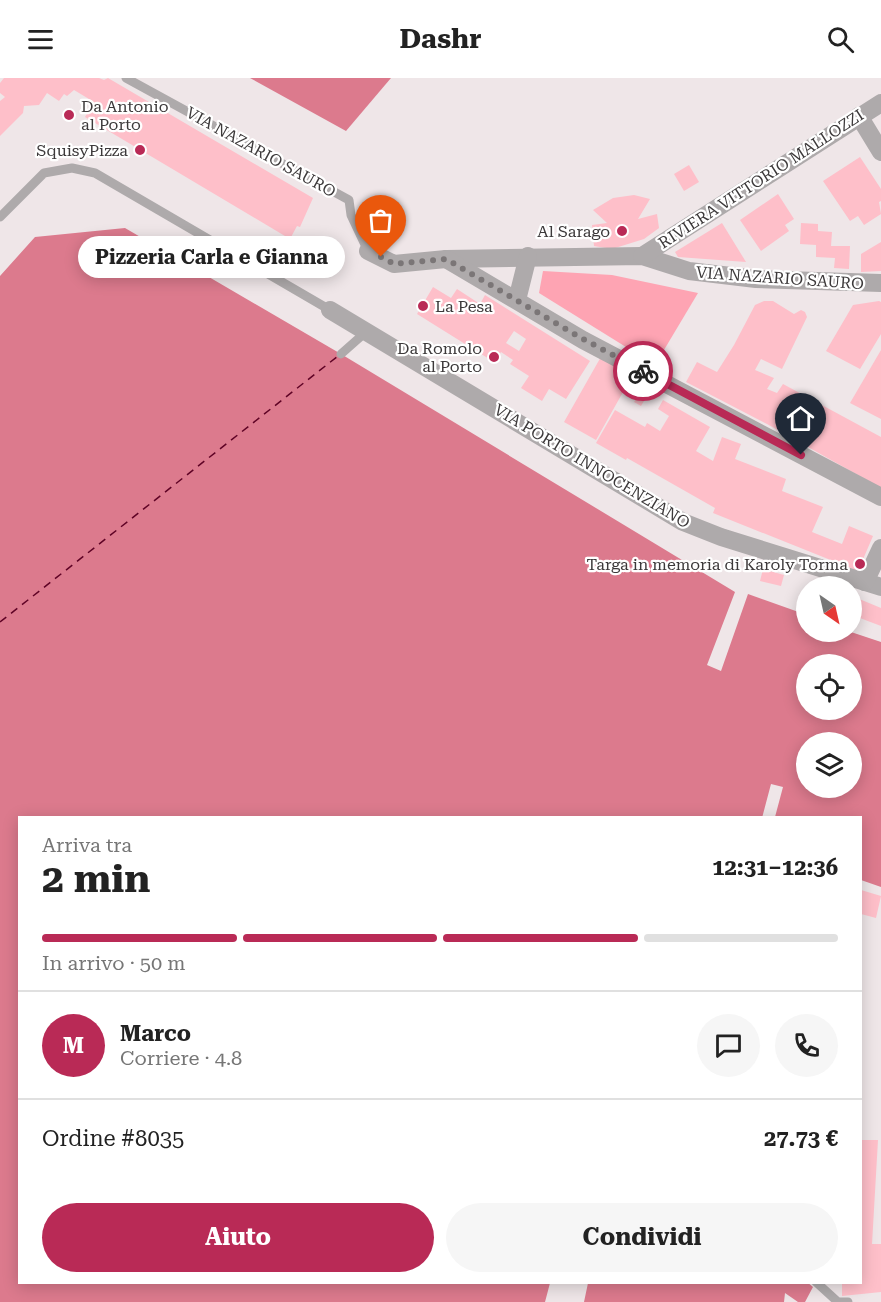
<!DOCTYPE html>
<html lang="it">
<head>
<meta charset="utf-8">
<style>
	body { margin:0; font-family:"Roboto Serif",serif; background:#f6f6f6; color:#222; height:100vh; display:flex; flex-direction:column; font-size:22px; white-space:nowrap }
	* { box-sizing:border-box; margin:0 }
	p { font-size:20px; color:#767676 }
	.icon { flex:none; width:33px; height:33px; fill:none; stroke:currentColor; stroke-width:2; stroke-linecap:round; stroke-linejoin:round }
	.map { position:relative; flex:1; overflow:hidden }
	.sheet { position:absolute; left:18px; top:738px; width:844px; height:468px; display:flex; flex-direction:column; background:#fff; border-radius:0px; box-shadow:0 3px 15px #0003 }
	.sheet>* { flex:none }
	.needle { width:39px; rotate:146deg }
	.controls { position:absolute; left:796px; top:498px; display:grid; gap:12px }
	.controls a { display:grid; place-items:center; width:66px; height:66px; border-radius:50%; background:#fff; box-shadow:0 3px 15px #0003; font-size:30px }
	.pin { position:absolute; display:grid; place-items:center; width:51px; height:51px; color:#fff; margin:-62px -26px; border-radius:50% 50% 50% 0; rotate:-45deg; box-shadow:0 0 6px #0007 }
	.pin .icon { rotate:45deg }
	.courier { position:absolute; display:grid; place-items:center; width:60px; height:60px; margin:-30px; border:4px solid #b92a56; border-radius:50%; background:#fff; color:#222; box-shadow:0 2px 8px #0007 }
	.bubble { position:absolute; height:42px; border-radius:21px; background:#fff; box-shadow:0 3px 15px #0003; font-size:20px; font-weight:700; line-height:42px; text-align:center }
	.head em { font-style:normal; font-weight:700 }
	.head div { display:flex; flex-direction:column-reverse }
	.head { display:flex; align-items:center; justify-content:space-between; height:102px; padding:0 24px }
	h1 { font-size:39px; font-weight:700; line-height:45px }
	.bar { display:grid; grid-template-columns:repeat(4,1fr); gap:9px 6px; align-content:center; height:72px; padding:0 24px }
	.bar i { height:8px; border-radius:4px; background:#e0e0e0 }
	.bar .selected { background:#b92a56 }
	.bar p { grid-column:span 4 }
	.line { display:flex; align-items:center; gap:15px; padding:0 24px; border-top:2px solid #e0e0e0 }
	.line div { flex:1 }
	.round { display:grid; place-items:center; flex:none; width:63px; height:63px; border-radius:32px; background:#f6f6f6 }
	.button { display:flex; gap:12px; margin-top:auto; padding:12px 24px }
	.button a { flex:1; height:69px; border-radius:36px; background:#b92a56; color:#fff; font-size:24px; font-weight:700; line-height:69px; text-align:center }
	.button a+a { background:#f6f6f6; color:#222 }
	header { display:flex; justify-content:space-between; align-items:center; height:78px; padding:0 24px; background:#fff; font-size:27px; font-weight:700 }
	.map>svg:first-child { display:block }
</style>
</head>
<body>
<header><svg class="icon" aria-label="menu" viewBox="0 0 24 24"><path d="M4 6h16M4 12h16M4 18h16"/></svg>Dashr<svg class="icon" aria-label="search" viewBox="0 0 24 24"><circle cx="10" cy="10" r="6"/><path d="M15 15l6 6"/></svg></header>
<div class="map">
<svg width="881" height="1224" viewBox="0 0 881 1224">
	<rect width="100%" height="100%" fill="#efe6e8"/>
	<path fill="#fea4b3" d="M 543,193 L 612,197 L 698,215 L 655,287 L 539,215 Z"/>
	<g fill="#dc7a8d" fill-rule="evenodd">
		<path d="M 250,0 L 391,0 L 346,53 Z"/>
		<path d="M 125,150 L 341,276 L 735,514 L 707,587 L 721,593 L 748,516 L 807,537 L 807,554 L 851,554 L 881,564 L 881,809 L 861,802 L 861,740 L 775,739 L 783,709 L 771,706 L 762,740 L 20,740 L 20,1204 L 550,1205 L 545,1224 L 0,1224 L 0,198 L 35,159 ZM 807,586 L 852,586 L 852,632 L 807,632 ZM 807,664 L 852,664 L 852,710 L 807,710 Z"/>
		<path d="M 807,1204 L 813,1209 L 805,1224 L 798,1224 L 785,1215 L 784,1224 L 584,1224 L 588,1205 Z"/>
	</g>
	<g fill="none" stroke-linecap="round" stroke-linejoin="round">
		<path stroke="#5f0325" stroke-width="1.5" stroke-dasharray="8 6" stroke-linecap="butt" d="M 0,544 L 338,278"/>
	</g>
	<g fill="#febfc9" fill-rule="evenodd">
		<path d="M 4,0 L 99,0 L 104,2 L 108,0 L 313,120 L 300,149 L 297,148 L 290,161 L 85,39 L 94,24 L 74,12 L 67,18 L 64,16 L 59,23 L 47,15 L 39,27 L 24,28 L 23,35 L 0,58 L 0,23 L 5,19 L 0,15 L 0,5 Z"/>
		<path d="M 860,79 L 881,111 L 881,123 L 879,124 L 881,136 L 864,147 L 858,138 L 850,143 L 823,103 Z"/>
		<path d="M 689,87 L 699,104 L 684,113 L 674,96 Z"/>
		<path d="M 778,116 L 794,141 L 785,147 L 789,153 L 761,173 L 740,142 Z"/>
		<path d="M 634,117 L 650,121 L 638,141 L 657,136 L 659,150 L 644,161 L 612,171 L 594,168 L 592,147 L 607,145 L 593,132 L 613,120 Z"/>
		<path d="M 722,145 L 746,184 L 678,179 L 675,174 Z"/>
		<path d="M 801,145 L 818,146 L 818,153 L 832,154 L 831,168 L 850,168 L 849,191 L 834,190 L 835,180 L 816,179 L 816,167 L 800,166 Z"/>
		<path d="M 881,164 L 881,193 L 861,194 L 861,176 Z"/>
		<path d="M 433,209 L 451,220 L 457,211 L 480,226 L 485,217 L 590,283 L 566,321 L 549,311 L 542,323 L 521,310 L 529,298 L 510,286 L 513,282 L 501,274 L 494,284 L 417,236 ZM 514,253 L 526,261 L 519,273 L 506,265 Z"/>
		<path d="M 764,223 L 773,223 L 794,236 L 801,232 L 805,234 L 807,239 L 782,291 L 761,281 L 755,292 L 774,300 L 767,311 L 777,315 L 783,306 L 881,359 L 881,410 L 767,346 L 686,304 L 697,284 L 717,294 L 734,267 L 755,227 Z"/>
		<path d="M 879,223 L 881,224 L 881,256 L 860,291 L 826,273 L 853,227 Z"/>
		<path d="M 881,272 L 881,341 L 850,325 Z"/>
		<path d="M 602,277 L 647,302 L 644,307 L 651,311 L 641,328 L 634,324 L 640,314 L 627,307 L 596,362 L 564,344 Z"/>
		<path d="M 663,322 L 710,349 L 696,373 L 713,383 L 722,359 L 741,366 L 735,381 L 786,401 L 782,413 L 823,429 L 812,454 L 842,466 L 849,448 L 873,458 L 858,493 L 713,435 L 715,430 L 627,380 L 626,382 L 596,365 L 615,332 L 645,349 L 647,345 L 660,353 L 669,338 L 658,331 Z"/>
		<path d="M 763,491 L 784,497 L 781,508 L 760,503 Z"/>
		<path d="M 852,518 L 881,530 L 881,548 L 852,537 Z"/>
		<path d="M 861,812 L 881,818 L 876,840 L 861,836 Z"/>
		<path d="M 861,1062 L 878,1062 L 872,1166 L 881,1166 L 881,1214 L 842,1218 L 842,1204 L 861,1204 Z"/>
	</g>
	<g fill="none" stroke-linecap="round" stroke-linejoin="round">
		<g stroke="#aeaaab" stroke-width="9">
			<path d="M 126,0 L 349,122 L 351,137 L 368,173"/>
			<path d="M 0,139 L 44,95 L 72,90 L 95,95 L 330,232"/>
			<path d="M 341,276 L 367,253"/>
			<path d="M 816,1204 L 838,1224 L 848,1224"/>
		</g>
		<g stroke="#aeaaab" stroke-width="18">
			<path d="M 859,38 L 881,74"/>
			<path d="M 368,173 L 394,186 L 446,181 L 642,178 L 689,193 L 756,201 L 881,205"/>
			<path d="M 642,178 L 881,25"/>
			<path d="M 446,181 L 583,262 L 881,419"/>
			<path d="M 517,222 L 528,178"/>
			<path d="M 330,232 L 683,444 L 721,459 L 881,509"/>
			<path d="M 865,504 L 881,470"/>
		</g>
	</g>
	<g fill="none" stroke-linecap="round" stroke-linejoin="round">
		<path stroke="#7b7677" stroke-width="6" stroke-dasharray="0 10.8" d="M 381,179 L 394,186 L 446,181 L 583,261 L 643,293"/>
		<path stroke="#b92a56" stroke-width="8" d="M 643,293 L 801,377"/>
	</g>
	<g fill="#b92a56" stroke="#fff" stroke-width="2">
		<circle cx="69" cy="37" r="6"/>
		<circle cx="140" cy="72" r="6"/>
		<circle cx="622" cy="153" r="6"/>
		<circle cx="423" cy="228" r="6"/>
		<circle cx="494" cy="279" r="6"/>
		<circle cx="860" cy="486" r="6"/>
	</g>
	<g text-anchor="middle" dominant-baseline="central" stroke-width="4.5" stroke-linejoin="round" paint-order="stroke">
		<g font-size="16" fill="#3c393a" stroke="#fff" text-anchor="end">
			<text x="81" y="28" text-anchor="start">Da Antonio<tspan x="81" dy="18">al Porto</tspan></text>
			<text x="128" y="72">SquisyPizza</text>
			<text x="610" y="153">Al Sarago</text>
			<text x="435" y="228" text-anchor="start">La Pesa</text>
			<text x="482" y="270">Da Romolo<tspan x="482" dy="18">al Porto</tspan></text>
			<text x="848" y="486">Targa in memoria di Karoly Torma</text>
		</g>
		<g font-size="16" fill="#3c393a" stroke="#fff">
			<text transform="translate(261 74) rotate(29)">VIA NAZARIO SAURO</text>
			<text transform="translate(761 101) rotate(-33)">RIVIERA VITTORIO MALLOZZI</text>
			<text transform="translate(780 200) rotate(4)">VIA NAZARIO SAURO</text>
			<text transform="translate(592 388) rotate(31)">VIA PORTO INNOCENZIANO</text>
		</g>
	</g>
</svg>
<div class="controls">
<a><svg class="needle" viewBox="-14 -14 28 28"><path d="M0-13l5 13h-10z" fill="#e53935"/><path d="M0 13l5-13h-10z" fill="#767676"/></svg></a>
<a><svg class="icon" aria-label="locate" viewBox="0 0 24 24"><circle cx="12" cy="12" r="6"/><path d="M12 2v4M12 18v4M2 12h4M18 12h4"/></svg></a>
<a><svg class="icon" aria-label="layers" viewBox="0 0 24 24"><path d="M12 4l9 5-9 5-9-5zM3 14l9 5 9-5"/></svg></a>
</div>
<div class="pin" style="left:381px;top:179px;background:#ea580c"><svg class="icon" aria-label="bag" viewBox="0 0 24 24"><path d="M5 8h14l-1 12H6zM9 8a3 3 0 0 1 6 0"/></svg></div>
<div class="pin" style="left:801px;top:377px;background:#1f2937"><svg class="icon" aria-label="home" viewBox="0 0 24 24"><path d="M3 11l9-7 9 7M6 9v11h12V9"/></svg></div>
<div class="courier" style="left:643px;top:293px"><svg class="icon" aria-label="bike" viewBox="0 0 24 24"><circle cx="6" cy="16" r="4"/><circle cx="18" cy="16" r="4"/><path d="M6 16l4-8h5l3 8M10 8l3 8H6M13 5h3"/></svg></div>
<div class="bubble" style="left:78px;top:158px;width:267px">Pizzeria Carla e Gianna</div>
<section class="sheet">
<div class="head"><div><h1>2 min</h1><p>Arriva tra</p></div><em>12:31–12:36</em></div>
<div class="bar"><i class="selected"></i><i class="selected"></i><i class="selected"></i><i></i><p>In arrivo · 50 m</p></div>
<div class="line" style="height:108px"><b class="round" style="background:#b92a56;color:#fff">M</b><div><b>Marco</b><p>Corriere · 4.8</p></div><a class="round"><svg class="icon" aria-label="chat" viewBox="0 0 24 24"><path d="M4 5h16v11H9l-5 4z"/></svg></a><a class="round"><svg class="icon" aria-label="phone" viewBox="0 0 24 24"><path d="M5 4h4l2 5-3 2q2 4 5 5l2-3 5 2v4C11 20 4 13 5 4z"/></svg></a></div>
<div class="line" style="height:78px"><div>Ordine #8035</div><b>27.73 €</b></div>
<div class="button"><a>Aiuto</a><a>Condividi</a></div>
</section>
</div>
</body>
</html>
